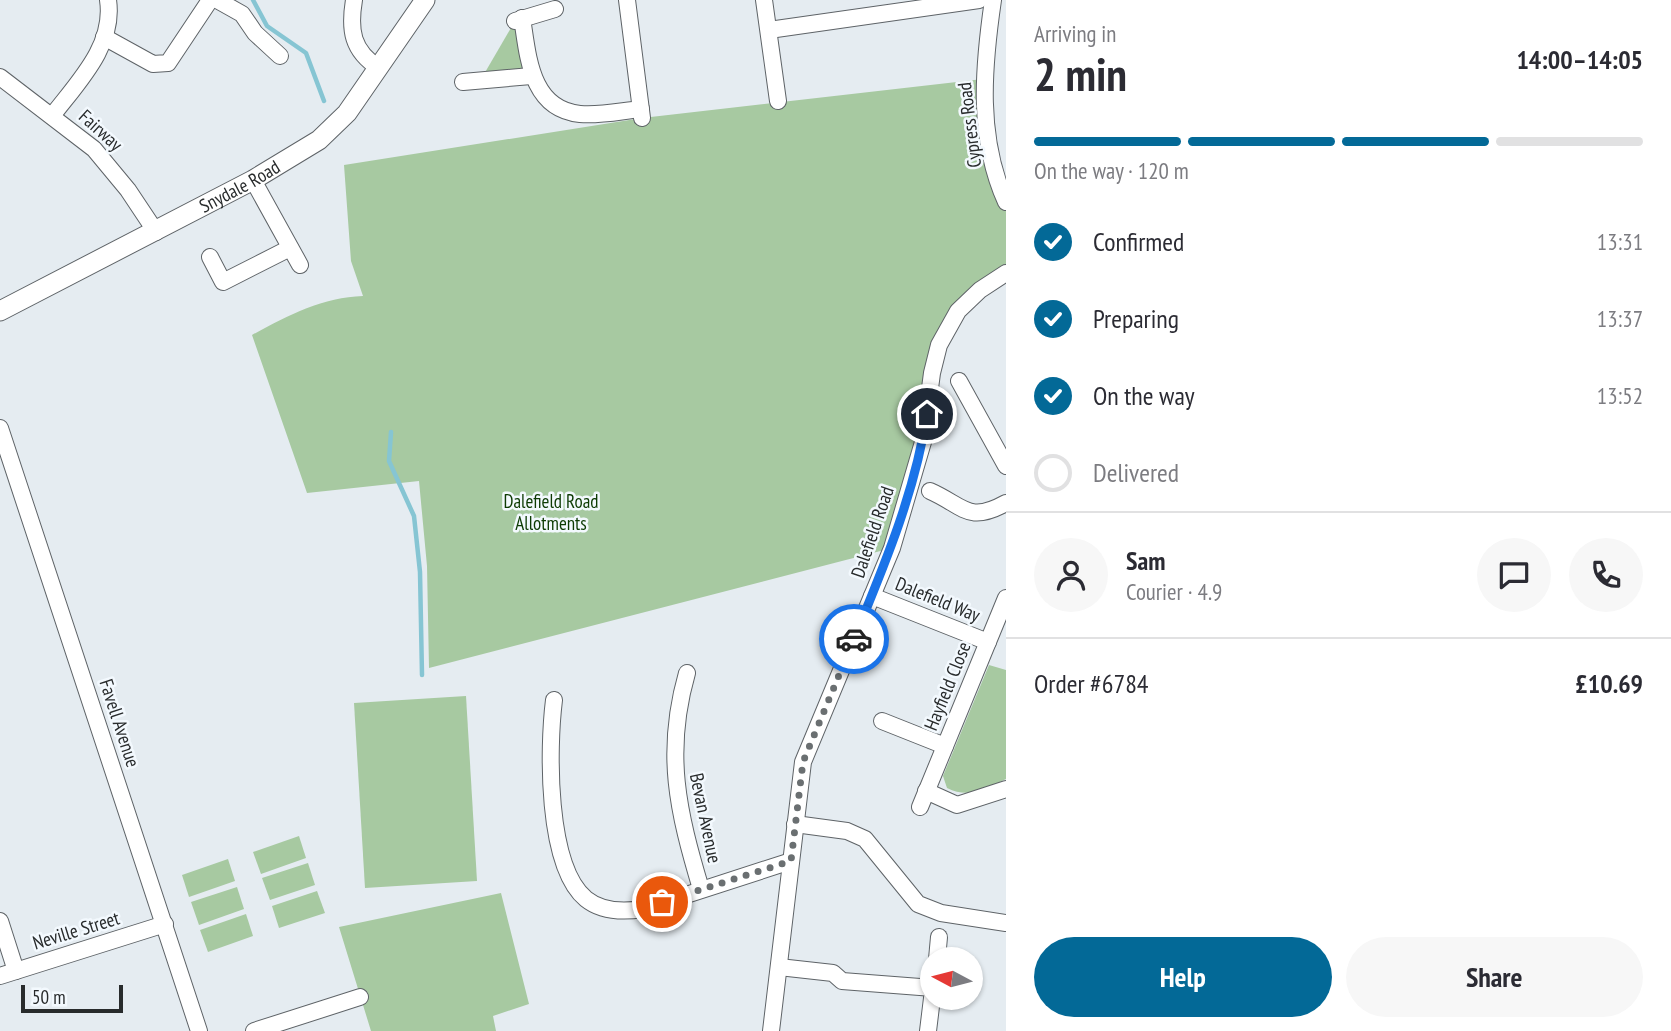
<!DOCTYPE html>
<html lang="en">
<head>
<meta charset="utf-8">
<style>
	body { margin:0; font-family:"PT Sans Narrow",sans-serif; background:#f7f7f7; color:#2b2b33; height:100vh; display:flex; flex-direction:column; font-size:26px; white-space:nowrap }
	* { box-sizing:border-box; margin:0 }
	p { font-size:23px; color:#7c7c81 }
	.icon { flex:none; width:38px; height:38px; fill:none; stroke:currentColor; stroke-width:2; stroke-linecap:round; stroke-linejoin:round }
	.map { position:relative; flex:1; overflow:hidden }
	.details { display:flex; flex-direction:column; background:#fff; width:665px }
	.details>* { flex:none }
	.needle { width:46px; rotate:277deg }
	.buttons { position:absolute; left:920px; top:947px; display:grid; gap:14px }
	.buttons a { display:grid; place-items:center; width:63px; height:63px; border-radius:50%; background:#fff; box-shadow:0 2px 5px #0004; font-size:35px }
	.scale { position:absolute; left:21px; bottom:18px; width:102px; box-sizing:border-box; padding-left:7px; border:4px solid #282b2c; border-top:0; font-size:19px; line-height:24px; white-space:nowrap; color:#282b2c; -webkit-text-stroke:5px #f3f9fe; paint-order:stroke }
	.pin { position:absolute; display:grid; place-items:center; width:60px; height:60px; color:#fff; margin:-30px; border:4px solid #fff; border-radius:50%; box-shadow:0 2px 7px #0007 }
	.courier { position:absolute; display:grid; place-items:center; width:70px; height:70px; margin:-35px; border:5px solid #1a73e8; border-radius:50%; background:#fff; color:#222; box-shadow:0 2px 9px #0007 }
	.overview em { font-style:normal; font-weight:800 }
	.overview div { display:flex; flex-direction:column-reverse }
	.overview { display:flex; align-items:center; justify-content:space-between; height:119px; padding:0 28px }
	h1 { font-size:46px; font-weight:800; line-height:52px }
	.bar { display:grid; grid-template-columns:repeat(4,1fr); gap:10px 7px; align-content:center; height:84px; padding:0 28px }
	.bar i { height:9px; border-radius:5px; background:#e1e1e2 }
	.bar .active { background:#036997 }
	.bar p { grid-column:span 4 }
	.line { display:flex; align-items:center; gap:18px; padding:0 28px; border-top:2px solid #e1e1e2 }
	.line div { flex:1 }
	.round { display:grid; place-items:center; flex:none; width:74px; height:74px; border-radius:37px; background:#f7f7f7 }
	ol { padding:0 28px; list-style:none }
	li { display:flex; align-items:center; gap:21px; height:77px }
	li p { margin-inline-start:auto }
	li .icon { padding:7px; border-radius:50%; background:#036997; color:#fff; stroke-width:4 }
	li:last-child { color:#7c7c81 }
	li i { width:38px; height:38px; border:4px solid #e1e1e2; border-radius:50% }
	.action { display:flex; gap:14px; margin-top:auto; padding:14px 28px }
	.action a { flex:1; height:80px; border-radius:42px; background:#036997; color:#fff; font-size:28px; font-weight:800; line-height:80px; text-align:center }
	.action a+a { background:#f7f7f7; color:#2b2b33 }
	main { display:flex; flex:1; min-height:0 }
	.map>svg:first-child { display:block }
</style>
</head>
<body>
<main>
<div class="map">
<svg width="1006" height="1031" viewBox="0 0 1006 1031">
	<rect width="100%" height="100%" fill="#e5ecf1"/>
	<g fill="#a7c9a1">
		<path d="M 515,21 L 531,76 L 480,81 Z"/>
		<path d="M 983,79 L 1006,202 L 1006,273 L 980,290 L 939,345 L 892,548 L 429,668 L 427,566 L 419,481 L 307,493 L 252,335 C 287,316 323,297 363,296 L 351,261 L 344,165 L 642,118 Z"/>
		<path d="M 989,665 L 1006,670 L 1006,779 C 985,789 969,799 947,788 L 943,776 Z"/>
		<path d="M 466,696 L 477,881 L 365,888 L 354,703 Z"/>
		<path d="M 299,836 L 306,858 L 261,874 L 253,852 Z"/>
		<path d="M 228,859 L 235,881 L 189,897 L 182,875 Z"/>
		<path d="M 308,863 L 315,885 L 270,900 L 262,878 Z"/>
		<path d="M 237,887 L 244,909 L 199,925 L 191,902 Z"/>
		<path d="M 317,891 L 325,913 L 279,928 L 272,906 Z"/>
		<path d="M 501,893 L 529,1004 L 493,1016 L 496,1031 L 371,1031 L 339,927 Z"/>
		<path d="M 246,914 L 253,936 L 208,952 L 200,930 Z"/>
	</g>
	<g fill="none" stroke-linecap="round" stroke-linejoin="round">
		<g stroke="#86c5d3" stroke-width="4.5">
			<path d="M 253,0 L 267,26 L 306,53 L 324,101"/>
			<path d="M 391,432 L 389,461 L 414,516 L 420,572 L 422,675"/>
		</g>
		<defs>
			<g id="minor">
				<path d="M 217,0 L 242,14 L 255,33 L 280,56"/>
				<path d="M 354,0 C 349,30 352,51 379,68"/>
				<path d="M 627,0 L 642,118"/>
				<path d="M 764,0 L 778,101"/>
				<path d="M 993,0 C 983,68 977,138 1006,202"/>
				<path d="M 522,18 C 528,55 530,109 580,114 C 599,116 621,111 641,109"/>
				<path d="M 515,21 L 555,9"/>
				<path d="M 769,30 L 979,0"/>
				<path d="M 104,37 L 153,64 L 168,63 L 210,0"/>
				<path d="M 0,77 L 94,149 L 128,190 L 156,232"/>
				<path d="M 463,82 L 531,76"/>
				<path d="M 52,116 C 77,83 115,46 108,0"/>
				<path d="M 253,180 L 300,265"/>
				<path d="M 210,257 L 223,282 L 290,248"/>
				<path d="M 959,381 L 1006,466"/>
				<path d="M 0,428 L 199,1031"/>
				<path d="M 930,491 C 964,506 968,524 1006,503"/>
				<path d="M 872,596 L 988,642"/>
				<path d="M 687,673 C 664,753 678,812 701,889"/>
				<path d="M 554,700 C 548,748 546,866 586,899 C 602,912 624,912 643,909 L 791,861"/>
				<path d="M 882,721 L 945,746"/>
				<path d="M 926,791 L 957,805 L 1006,789"/>
				<path d="M 920,807 L 1006,598"/>
				<path d="M 795,824 L 847,831 L 865,839 L 918,904 L 941,913 L 1006,923"/>
				<path d="M 0,921 L 16,971"/>
				<path d="M 937,959 L 939,937"/>
				<path d="M 779,967 L 833,973 L 842,981 L 933,988"/>
				<path d="M 0,976 L 165,924"/>
				<path d="M 254,1031 L 360,997"/>
				<path d="M 771,1031 L 803,762 L 892,548 L 923,442 L 932,373 L 939,345 L 958,311 L 980,290 L 1006,273"/>
				<path d="M 928,1031 L 933,990"/>
			</g>
			<g id="tertiary">
				<path id="s1" d="M 0,311 L 253,180 L 319,140 L 347,113 L 425,0"/>
			</g>
		</defs>
		<use href="#minor" stroke="#5e6367" stroke-width="18"/>
		<use href="#tertiary" stroke="#5e6367" stroke-width="21"/>
		<use href="#minor" stroke="#fff" stroke-width="16"/>
		<use href="#tertiary" stroke="#fff" stroke-width="19"/>
	</g>
	<g fill="none" stroke-linecap="round" stroke-linejoin="round">
		<path stroke="#6a6f71" stroke-width="7" stroke-dasharray="0 12.6" d="M 662,902 L 791,861 L 803,762 L 854,639"/>
		<path stroke="#1a73e8" stroke-width="9" d="M 854,639 C 884,566 915,493 927,414"/>
	</g>
	<g text-anchor="middle" dominant-baseline="central" stroke-width="5" stroke-linejoin="round" paint-order="stroke">
		<g font-size="19" fill="#282b2c" stroke="#f3f9fe">
			<text transform="translate(969 125) rotate(-97)">Cypress Road</text>
			<text transform="translate(101 130) rotate(42)">Fairway</text>
			<text stroke="none"><textPath href="#s1" startOffset="270">Snydale Road</textPath></text>
			<text transform="translate(872 532) rotate(-71)">Dalefield Road</text>
			<text transform="translate(938 599) rotate(22)">Dalefield Way</text>
			<text transform="translate(947 686) rotate(-68)">Hayfield Close</text>
			<text transform="translate(120 723) rotate(72)">Favell Avenue</text>
			<text transform="translate(706 818) rotate(78)">Bevan Avenue</text>
			<text transform="translate(76 930) rotate(-17)">Neville Street</text>
		</g>
		<g font-size="19" fill="#0d3b03" stroke="#f3f9fe">
			<text x="551" y="501">Dalefield Road<tspan x="551" dy="22">Allotments</tspan></text>
		</g>
	</g>
</svg>
<div class="buttons">
<a><svg class="needle" viewBox="-14 -14 28 28"><path d="M0-13l5 13h-10z" fill="#e53935"/><path d="M0 13l5-13h-10z" fill="#7c7c81"/></svg></a>
</div>
<div class="scale">50 m</div>
<div class="pin" style="left:662px;top:902px;background:#ea580c"><svg class="icon" aria-label="bag" viewBox="0 0 24 24"><path d="M5 8h14l-1 12H6zM9 8a3 3 0 0 1 6 0"/></svg></div>
<div class="pin" style="left:927px;top:414px;background:#1f2937"><svg class="icon" aria-label="home" viewBox="0 0 24 24"><path d="M3 11l9-7 9 7M6 9v11h12V9"/></svg></div>
<div class="courier" style="left:854px;top:639px"><svg class="icon" aria-label="car" viewBox="0 0 24 24"><path d="M5 17H2v-5l4-1 3-4h7l3 4 3 1v5h-3M9 17h6M6 11h13"/><circle cx="7" cy="17" r="2"/><circle cx="17" cy="17" r="2"/></svg></div>
</div>
<section class="details">
<div class="overview"><div><h1>2 min</h1><p>Arriving in</p></div><em>14:00–14:05</em></div>
<div class="bar"><i class="active"></i><i class="active"></i><i class="active"></i><i></i><p>On the way · 120 m</p></div>
<ol>
<li><svg class="icon" aria-label="check" viewBox="0 0 24 24"><path d="M5 12l5 5 9-10"/></svg>Confirmed<p>13:31</p></li>
<li><svg class="icon" aria-label="check" viewBox="0 0 24 24"><path d="M5 12l5 5 9-10"/></svg>Preparing<p>13:37</p></li>
<li><svg class="icon" aria-label="check" viewBox="0 0 24 24"><path d="M5 12l5 5 9-10"/></svg>On the way<p>13:52</p></li>
<li><i></i>Delivered</li>
</ol>
<div class="line" style="height:126px"><a class="round"><svg class="icon" aria-label="person" viewBox="0 0 24 24"><circle cx="12" cy="8" r="4"/><path d="M4 21q1-7 8-7t8 7"/></svg></a><div><b>Sam</b><p>Courier · 4.9</p></div><a class="round"><svg class="icon" aria-label="chat" viewBox="0 0 24 24"><path d="M4 5h16v11H9l-5 4z"/></svg></a><a class="round"><svg class="icon" aria-label="phone" viewBox="0 0 24 24"><path d="M5 4h4l2 5-3 2q2 4 5 5l2-3 5 2v4C11 20 4 13 5 4z"/></svg></a></div>
<div class="line" style="height:91px"><div>Order #6784</div><b>£10.69</b></div>
<div class="action"><a>Help</a><a>Share</a></div>
</section>
</main>
</body>
</html>
